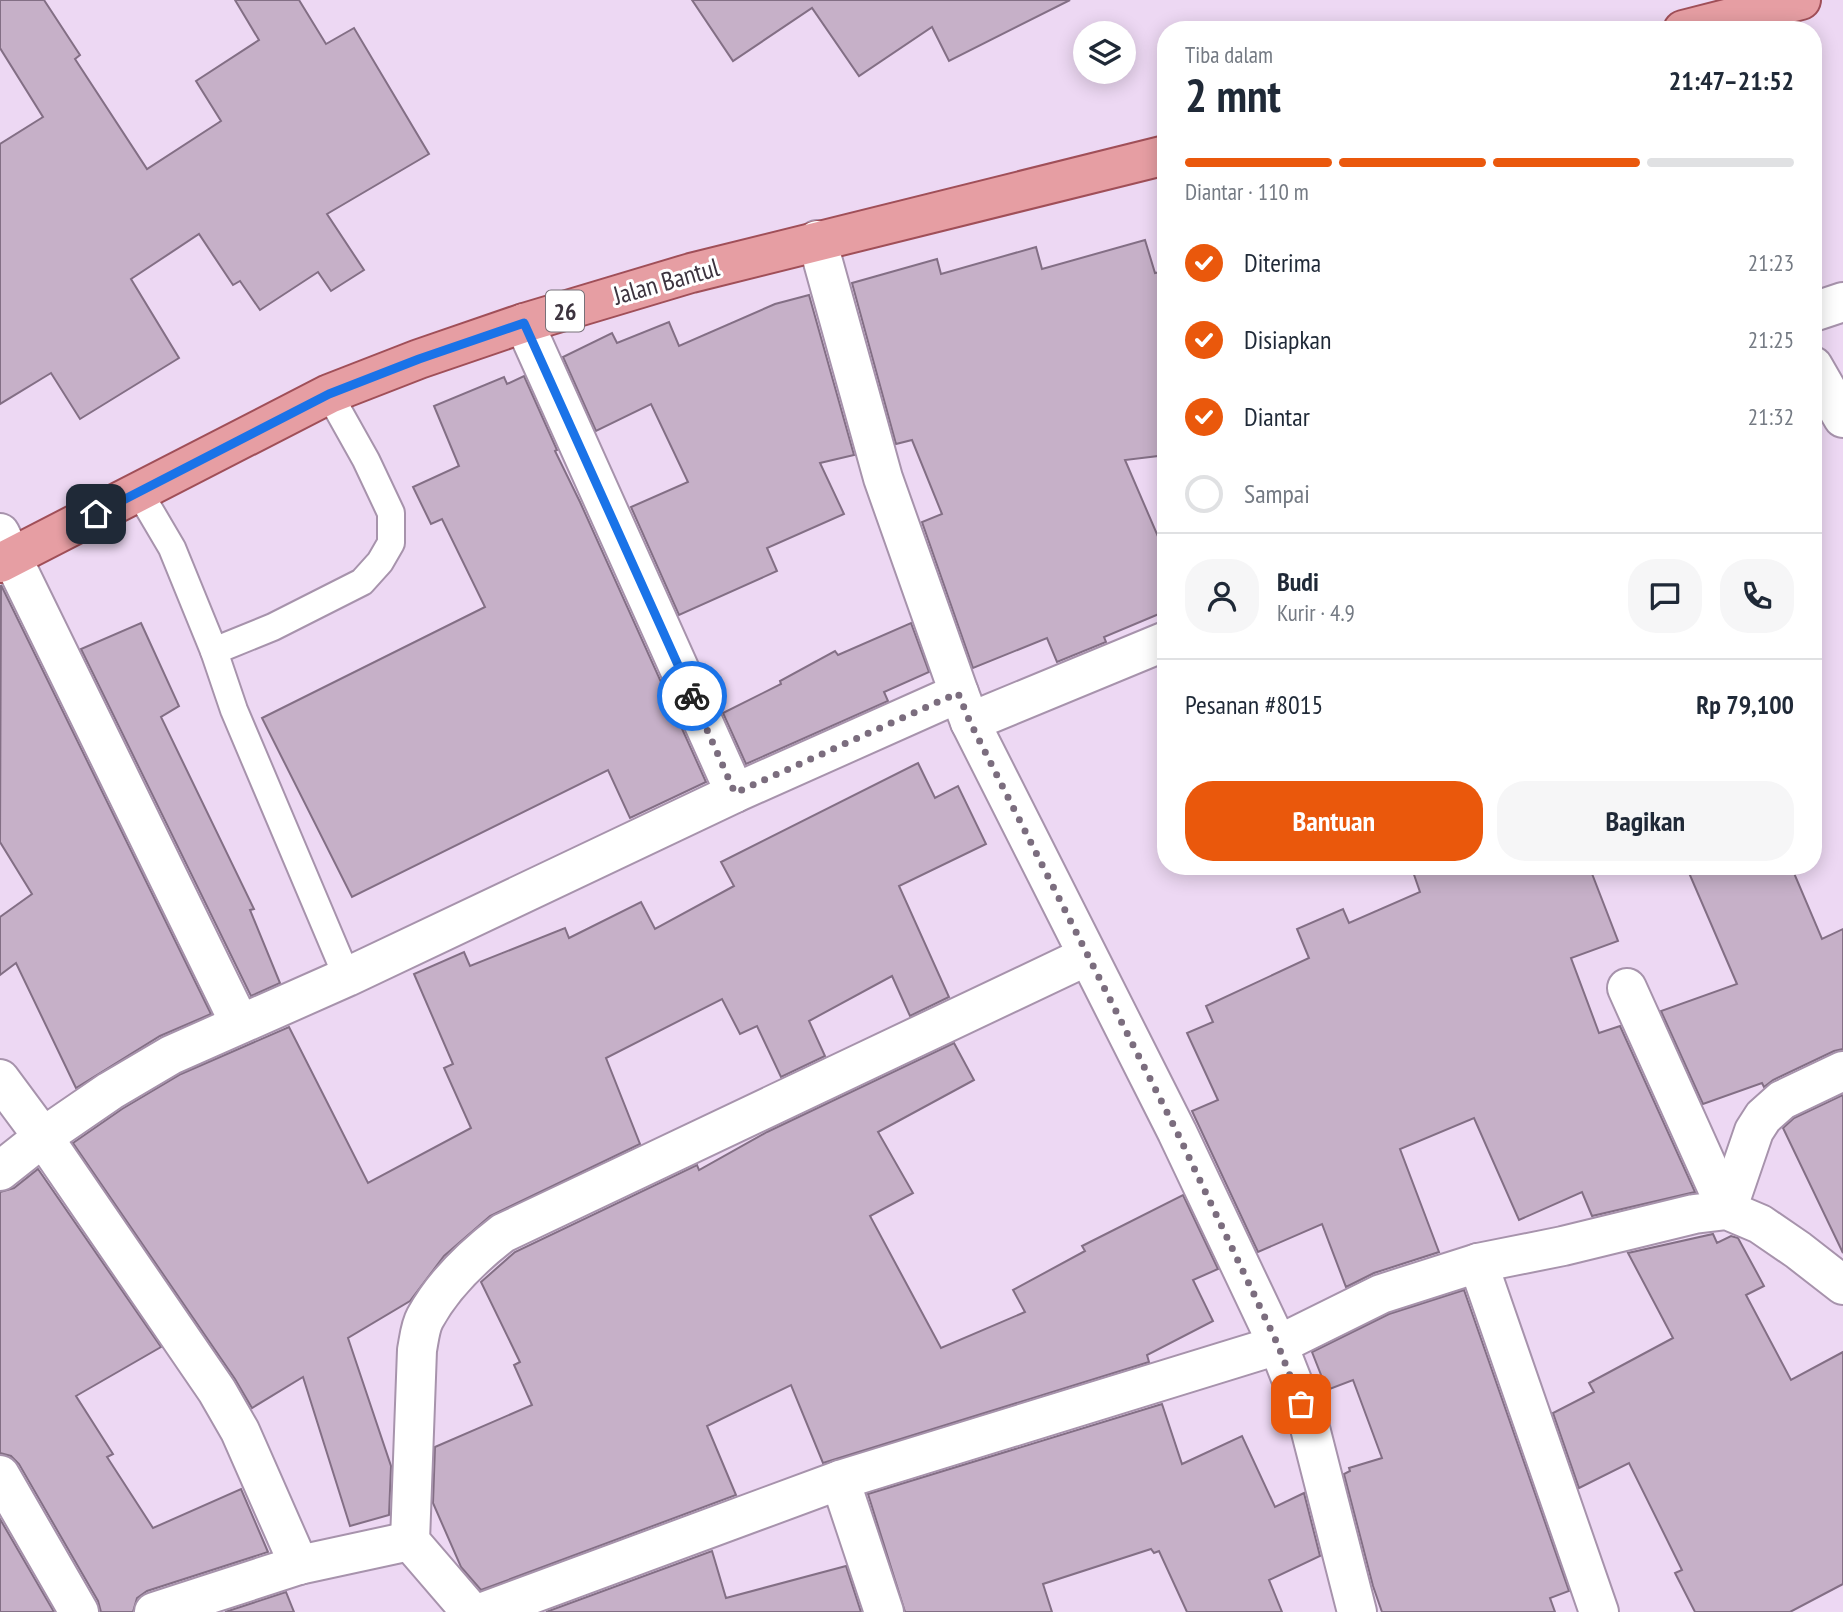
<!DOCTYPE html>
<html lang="id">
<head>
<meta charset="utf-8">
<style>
	body { margin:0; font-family:"PT Sans Narrow",sans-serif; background:#f6f6f7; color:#1f2937; height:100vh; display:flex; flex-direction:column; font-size:26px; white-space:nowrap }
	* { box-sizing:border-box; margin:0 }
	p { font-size:23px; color:#747a83 }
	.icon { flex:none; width:38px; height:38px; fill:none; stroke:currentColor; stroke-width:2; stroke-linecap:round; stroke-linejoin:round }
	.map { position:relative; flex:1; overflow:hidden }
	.side { position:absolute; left:1157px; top:21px; width:665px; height:854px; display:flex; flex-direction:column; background:#fff; border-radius:28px; box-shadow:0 4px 18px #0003 }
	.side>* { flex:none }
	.tools { position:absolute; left:1073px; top:21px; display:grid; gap:14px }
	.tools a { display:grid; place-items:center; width:63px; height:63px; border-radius:50%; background:#fff; box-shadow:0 4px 18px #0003; font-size:35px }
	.pin { position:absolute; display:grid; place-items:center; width:60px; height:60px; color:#fff; margin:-30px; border-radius:14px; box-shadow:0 4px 10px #0006 }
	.courier { position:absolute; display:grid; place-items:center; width:70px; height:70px; margin:-35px; border:5px solid #1a73e8; border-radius:50%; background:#fff; color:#222; box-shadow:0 2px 9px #0007 }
	.headline em { font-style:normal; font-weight:700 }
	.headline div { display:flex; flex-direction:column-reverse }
	.headline { display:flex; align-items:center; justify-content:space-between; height:119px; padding:0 28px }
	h1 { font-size:46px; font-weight:700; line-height:52px }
	.bar { display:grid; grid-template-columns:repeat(4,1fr); gap:10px 7px; align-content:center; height:84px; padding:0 28px }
	.bar i { height:9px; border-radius:5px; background:#e0e1e3 }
	.bar .active { background:#ea580c }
	.bar p { grid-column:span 4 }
	.line { display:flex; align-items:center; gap:18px; padding:0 28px; border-top:2px solid #e0e1e3 }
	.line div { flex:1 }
	.round { display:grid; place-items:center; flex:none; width:74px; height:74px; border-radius:28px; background:#f6f6f7 }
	ol { padding:0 28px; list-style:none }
	li { display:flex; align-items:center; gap:21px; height:77px }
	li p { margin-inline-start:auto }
	li .icon { padding:7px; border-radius:50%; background:#ea580c; color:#fff; stroke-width:4 }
	li:last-child { color:#747a83 }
	li i { width:38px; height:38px; border:4px solid #e0e1e3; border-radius:50% }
	.primary-button { display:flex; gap:14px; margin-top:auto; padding:14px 28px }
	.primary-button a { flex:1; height:80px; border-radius:28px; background:#ea580c; color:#fff; font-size:28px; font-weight:700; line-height:80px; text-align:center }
	.primary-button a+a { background:#f6f6f7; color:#1f2937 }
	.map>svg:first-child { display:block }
</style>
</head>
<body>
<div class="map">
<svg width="1843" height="1612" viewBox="0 0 1843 1612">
	<rect width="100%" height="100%" fill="#edd8f3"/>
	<g fill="#c6b0c8" stroke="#836f85" stroke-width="2">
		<path d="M 0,0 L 44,0 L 80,55 L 75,59 L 147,169 L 221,121 L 196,81 L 259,40 L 235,0 L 299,0 L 326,44 L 354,28 L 429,154 L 327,214 L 364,270 L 331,291 L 318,272 L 260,310 L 240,281 L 233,285 L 199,234 L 131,279 L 179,358 L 80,419 L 51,373 L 0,404 L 0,144 L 43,117 L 0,48 Z"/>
		<path d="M 692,0 L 1070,0 L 949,61 L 932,27 L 859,76 L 812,8 L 733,61 Z"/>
		<path d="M 1145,240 L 1155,273 L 1166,271 L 1166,455 L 1125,460 L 1166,555 L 1166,611 L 1104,637 L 1106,642 L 1057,662 L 1047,638 L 973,668 L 922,522 L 942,514 L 912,440 L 896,444 L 852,283 L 937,259 L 941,274 L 1036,247 L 1042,269 Z"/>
		<path d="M 809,295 L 854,455 L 820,463 L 844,514 L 767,548 L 777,571 L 679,615 L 631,507 L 688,482 L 651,404 L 596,431 L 563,357 L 612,333 L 617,343 L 669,322 L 679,346 L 775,304 Z"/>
		<path d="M 524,376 L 557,450 L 555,451 L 580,502 L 706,782 L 630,818 L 608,770 L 352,897 L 262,718 L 485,607 L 442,519 L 431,524 L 413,487 L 459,466 L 434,406 L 504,377 L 507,384 Z"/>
		<path d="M 1,585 L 211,1014 L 160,1036 L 76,1088 L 16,963 L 0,975 L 0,917 L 32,894 L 0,842 Z"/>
		<path d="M 141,623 L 179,706 L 161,717 L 254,909 L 250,910 L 280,983 L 251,996 L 81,649 Z"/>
		<path d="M 911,623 L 929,672 L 884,692 L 888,701 L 746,764 L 723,713 L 781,684 L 780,681 L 835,651 L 838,655 Z"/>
		<path d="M 918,763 L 935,798 L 958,786 L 986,844 L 899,886 L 949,997 L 910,1016 L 892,976 L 809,1021 L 825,1056 L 781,1077 L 757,1026 L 740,1034 L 722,999 L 606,1058 L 640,1144 L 490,1216 L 444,1256 L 410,1301 L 348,1338 L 391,1466 L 389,1515 L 350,1526 L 303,1377 L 252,1408 L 235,1379 L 73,1143 L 122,1109 L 181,1074 L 289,1027 L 368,1183 L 471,1128 L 444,1068 L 453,1064 L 414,974 L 464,952 L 470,966 L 565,928 L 569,938 L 641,902 L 655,929 L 734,886 L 721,862 Z"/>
		<path d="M 1411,866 L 1589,866 L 1618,941 L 1571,958 L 1599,1033 L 1620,1026 L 1695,1192 L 1592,1216 L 1582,1192 L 1519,1220 L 1474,1118 L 1400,1149 L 1439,1252 L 1374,1273 L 1346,1287 L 1322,1224 L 1258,1252 L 1192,1111 L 1218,1100 L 1187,1033 L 1213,1022 L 1206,1006 L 1309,958 L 1297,929 L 1343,909 L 1349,923 L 1420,892 Z"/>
		<path d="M 1686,866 L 1791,866 L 1822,939 L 1843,929 L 1843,1049 L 1834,1051 L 1773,1080 L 1764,1087 L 1762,1083 L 1703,1104 L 1661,1011 L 1737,984 Z"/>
		<path d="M 954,1043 L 974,1080 L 878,1132 L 913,1193 L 870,1216 L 941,1348 L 1025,1312 L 1013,1290 L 1085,1251 L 1082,1246 L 1183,1195 L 1218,1269 L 1193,1280 L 1213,1321 L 1147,1355 L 1149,1362 L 823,1463 L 791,1385 L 707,1426 L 736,1495 L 481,1590 L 461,1567 L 433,1503 L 435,1447 L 532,1405 L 514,1365 L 520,1362 L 481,1282 L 515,1252 L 697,1165 L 699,1170 L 767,1132 Z"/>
		<path d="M 1843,1095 L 1843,1253 L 1783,1128 L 1794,1118 Z"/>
		<path d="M 38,1169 L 161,1347 L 76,1396 L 113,1454 L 107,1457 L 153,1528 L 241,1489 L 268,1552 L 147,1591 L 137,1598 L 133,1612 L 101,1612 L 98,1601 L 19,1464 L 11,1456 L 0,1453 L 0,1192 L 14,1188 Z"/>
		<path d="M 1713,1234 L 1717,1243 L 1731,1236 L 1738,1238 L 1764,1286 L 1746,1295 L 1791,1380 L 1843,1352 L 1843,1584 L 1790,1612 L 1695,1612 L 1675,1573 L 1682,1570 L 1629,1463 L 1579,1488 L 1553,1413 L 1594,1392 L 1589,1383 L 1673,1338 L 1628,1253 Z"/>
		<path d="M 1464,1290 L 1569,1591 L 1550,1598 L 1555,1612 L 1382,1612 L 1373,1586 L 1344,1474 L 1350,1471 L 1349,1468 L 1382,1458 L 1353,1380 L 1327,1390 L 1312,1352 L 1389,1314 Z"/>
		<path d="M 1162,1404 L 1182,1464 L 1242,1436 L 1275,1507 L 1304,1493 L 1320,1556 L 1269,1580 L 1282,1612 L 1187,1612 L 1159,1551 L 1154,1553 L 1151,1549 L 1043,1584 L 1052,1612 L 905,1612 L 868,1494 Z"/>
		<path d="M 0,1519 L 54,1612 L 0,1612 Z"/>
		<path d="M 712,1551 L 726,1598 L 846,1566 L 861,1612 L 546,1612 Z"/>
		<path d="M 286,1592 L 294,1612 L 225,1612 Z"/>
	</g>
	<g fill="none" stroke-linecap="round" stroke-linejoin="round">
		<defs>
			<g id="lane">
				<path d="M 329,394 L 366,460 L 391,513 L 391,543 L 380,562 L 362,582 L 273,627 L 214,651 L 234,710 L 347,977"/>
				<path d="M 139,492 L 172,548 L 214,651"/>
			</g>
			<g id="street">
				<path d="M 1813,312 L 1843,302"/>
				<path d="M 524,323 L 735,793"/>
				<path d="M 1813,366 L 1843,418"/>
				<path d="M 0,533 L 240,1024"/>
				<path d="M 959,693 L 970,722 L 1177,1132 L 1278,1345 L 1309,1424 L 1357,1612"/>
				<path d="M 970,722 L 1166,641"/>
				<path d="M 1627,988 L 1727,1210"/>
				<path d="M 0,1079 L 43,1137 L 110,1091 L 171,1055 L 347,977 L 735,793 L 959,693 L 883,478 L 817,240"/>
				<path d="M 0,1171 L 43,1137 L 217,1391 L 240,1431 L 299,1565"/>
				<path d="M 1727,1210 L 1754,1131 L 1763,1117 L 1782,1100 L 1843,1071"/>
				<path d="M 1478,1263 L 1599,1612"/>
				<path d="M 0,1475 L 79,1612"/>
				<path d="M 840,1480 L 884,1612"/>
				<path d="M 154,1612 L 299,1565 L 410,1541"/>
				<path d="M 471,1612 L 410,1541 L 417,1350 C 419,1340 420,1327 425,1318 C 443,1285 473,1256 503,1233 L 1087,956"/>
				<path d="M 483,1612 L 840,1480 L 1278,1345 L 1381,1294 L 1478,1263 L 1563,1246 L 1694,1214 L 1727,1210 L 1760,1224 L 1798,1250 L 1843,1285"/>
			</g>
			<g id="primary">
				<path d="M 1683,30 L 1801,0"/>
				<path d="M 0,563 L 329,394 L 419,359 L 524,323 L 691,273 L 1166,155"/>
			</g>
		</defs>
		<use href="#lane" stroke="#a793ac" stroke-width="30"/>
		<use href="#street" stroke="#a793ac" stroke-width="42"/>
		<use href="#primary" stroke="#a04f58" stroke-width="42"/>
		<use href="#lane" stroke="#fff" stroke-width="26"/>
		<use href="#street" stroke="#fff" stroke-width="38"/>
		<use href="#primary" stroke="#e69ea3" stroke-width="38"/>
	</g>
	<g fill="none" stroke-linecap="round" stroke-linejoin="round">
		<path stroke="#7b6d7e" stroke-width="7" stroke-dasharray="0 12.6" d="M 692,696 L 735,793 L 958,693 L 970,722 L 1177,1132 L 1278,1345 L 1301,1404"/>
		<path stroke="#1a73e8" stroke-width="9" d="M 96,514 L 329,394 L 419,359 L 524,323 L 692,696"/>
	</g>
	<g text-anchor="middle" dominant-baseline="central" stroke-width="6" stroke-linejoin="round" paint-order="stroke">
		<rect fill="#fff" stroke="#777179" stroke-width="2" x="546" y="290.5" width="38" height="41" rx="5"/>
		<g font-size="24" font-weight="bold" fill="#3d343f">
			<text x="565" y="311">26</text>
		</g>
		<g font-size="26" fill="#3d343f" stroke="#fff">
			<text transform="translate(666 281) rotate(-16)">Jalan Bantul</text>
		</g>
	</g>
</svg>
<div class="tools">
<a><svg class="icon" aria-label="layers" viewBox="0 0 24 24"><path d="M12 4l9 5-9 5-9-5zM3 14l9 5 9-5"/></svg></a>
</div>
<div class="pin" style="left:1301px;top:1404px;background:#ea580c"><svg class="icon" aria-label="bag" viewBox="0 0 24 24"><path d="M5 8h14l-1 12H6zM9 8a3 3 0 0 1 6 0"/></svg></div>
<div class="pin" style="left:96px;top:514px;background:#1f2937"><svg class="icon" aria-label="home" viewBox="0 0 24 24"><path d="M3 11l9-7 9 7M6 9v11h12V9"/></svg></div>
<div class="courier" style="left:692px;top:696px"><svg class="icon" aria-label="bike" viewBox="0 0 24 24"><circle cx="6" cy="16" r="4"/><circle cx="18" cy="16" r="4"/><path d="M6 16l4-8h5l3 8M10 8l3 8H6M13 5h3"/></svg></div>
<section class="side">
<div class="headline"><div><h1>2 mnt</h1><p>Tiba dalam</p></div><em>21:47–21:52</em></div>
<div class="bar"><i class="active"></i><i class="active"></i><i class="active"></i><i></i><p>Diantar · 110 m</p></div>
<ol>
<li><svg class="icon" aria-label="check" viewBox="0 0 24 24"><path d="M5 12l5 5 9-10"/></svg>Diterima<p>21:23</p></li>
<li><svg class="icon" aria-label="check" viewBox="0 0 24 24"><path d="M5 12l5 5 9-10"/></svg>Disiapkan<p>21:25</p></li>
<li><svg class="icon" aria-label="check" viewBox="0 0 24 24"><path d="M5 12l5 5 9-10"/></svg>Diantar<p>21:32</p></li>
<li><i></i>Sampai</li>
</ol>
<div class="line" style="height:126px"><a class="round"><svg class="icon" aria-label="person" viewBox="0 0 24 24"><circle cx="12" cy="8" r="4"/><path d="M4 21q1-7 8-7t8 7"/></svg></a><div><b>Budi</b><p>Kurir · 4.9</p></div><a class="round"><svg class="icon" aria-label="chat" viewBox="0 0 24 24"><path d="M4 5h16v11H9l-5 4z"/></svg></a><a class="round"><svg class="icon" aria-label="phone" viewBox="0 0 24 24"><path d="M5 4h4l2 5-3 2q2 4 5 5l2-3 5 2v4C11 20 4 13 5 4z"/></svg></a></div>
<div class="line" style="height:91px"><div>Pesanan #8015</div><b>Rp 79,100</b></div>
<div class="primary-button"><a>Bantuan</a><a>Bagikan</a></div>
</section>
</div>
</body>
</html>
